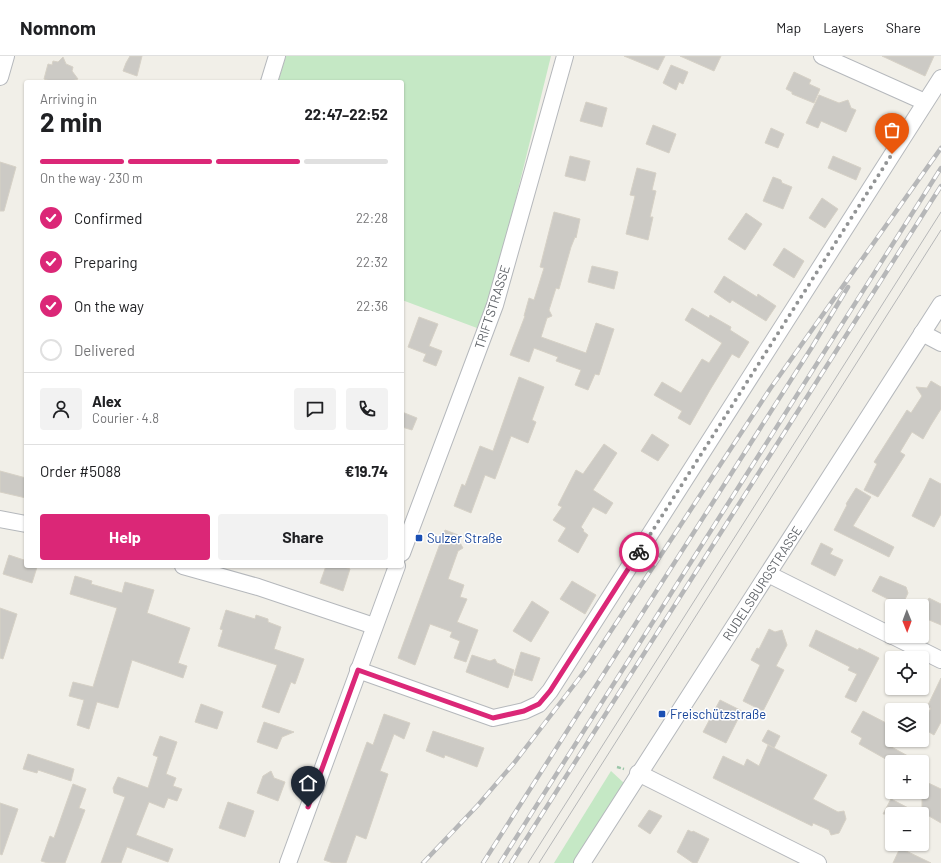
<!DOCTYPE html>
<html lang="en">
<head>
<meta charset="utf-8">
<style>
	body { margin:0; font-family:Barlow,sans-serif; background:#f2f2f2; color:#202124; height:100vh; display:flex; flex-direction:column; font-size:15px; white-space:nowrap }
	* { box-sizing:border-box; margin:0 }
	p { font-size:13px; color:#757577 }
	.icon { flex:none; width:22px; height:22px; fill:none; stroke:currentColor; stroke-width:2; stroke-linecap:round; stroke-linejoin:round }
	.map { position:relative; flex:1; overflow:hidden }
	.drawer { position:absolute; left:24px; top:24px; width:380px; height:488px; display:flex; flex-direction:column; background:#fff; border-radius:4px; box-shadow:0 1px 3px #0004 }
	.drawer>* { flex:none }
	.needle { width:26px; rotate:179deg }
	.controls { position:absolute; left:885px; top:543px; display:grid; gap:8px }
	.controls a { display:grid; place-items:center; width:44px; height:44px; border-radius:4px; background:#fff; box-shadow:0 1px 3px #0004; font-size:20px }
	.pin { position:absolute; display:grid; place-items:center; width:34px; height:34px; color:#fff; margin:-41px -17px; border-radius:50% 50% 50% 0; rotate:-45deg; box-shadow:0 0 4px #0007 }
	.pin .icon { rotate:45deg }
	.courier { position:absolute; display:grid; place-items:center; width:40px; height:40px; margin:-20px; border:3px solid #db2777; border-radius:50%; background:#fff; color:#222; box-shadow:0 1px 5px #0007 }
	.head em { font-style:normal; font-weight:700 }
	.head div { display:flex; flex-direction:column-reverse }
	.head { display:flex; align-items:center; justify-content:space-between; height:68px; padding:0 16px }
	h1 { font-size:26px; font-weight:700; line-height:30px }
	.bar { display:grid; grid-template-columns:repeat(4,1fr); gap:6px 4px; align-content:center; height:48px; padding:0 16px }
	.bar i { height:5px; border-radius:3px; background:#e0e0e0 }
	.bar .on { background:#db2777 }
	.bar p { grid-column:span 4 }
	.line { display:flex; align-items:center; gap:10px; padding:0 16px; border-top:1px solid #e0e0e0 }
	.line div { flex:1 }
	.round { display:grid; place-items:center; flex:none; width:42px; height:42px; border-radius:4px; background:#f2f2f2 }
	ol { padding:0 16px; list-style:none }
	li { display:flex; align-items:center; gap:12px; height:44px }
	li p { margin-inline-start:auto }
	li .icon { padding:4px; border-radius:50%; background:#db2777; color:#fff; stroke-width:4 }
	li:last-child { color:#757577 }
	li i { width:22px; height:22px; border:2px solid #e0e0e0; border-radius:50% }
	.primary-button { display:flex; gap:8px; margin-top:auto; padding:8px 16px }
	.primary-button a { flex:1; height:46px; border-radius:4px; background:#db2777; color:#fff; font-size:16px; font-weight:700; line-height:46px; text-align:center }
	.primary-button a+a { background:#f2f2f2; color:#202124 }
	header { display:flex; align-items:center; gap:24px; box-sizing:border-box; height:56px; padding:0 20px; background:#fff; border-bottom:1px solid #e0e0e0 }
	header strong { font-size:19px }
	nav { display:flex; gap:22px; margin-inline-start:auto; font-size:14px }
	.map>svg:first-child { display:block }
</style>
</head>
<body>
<header>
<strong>Nomnom</strong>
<nav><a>Map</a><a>Layers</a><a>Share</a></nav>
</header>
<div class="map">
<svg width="941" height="807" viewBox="0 0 941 807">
	<rect width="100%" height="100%" fill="#f1efe8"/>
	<g fill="#c5e8c5">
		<path d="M 286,0 L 551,0 L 495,227 L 477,272 L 402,244 L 402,26 L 278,26 Z"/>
		<path d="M 611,715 L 625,728 L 575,807 L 554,807 Z"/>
	</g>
	<g fill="#cccac5" stroke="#d6d1c6">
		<path d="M 130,0 L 142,0 L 137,20 L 123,15 L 126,7 Z"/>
		<path d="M 624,0 L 665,0 L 658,14 Z"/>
		<path d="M 680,0 L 721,0 L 714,15 Z"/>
		<path d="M 882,0 L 934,0 L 925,20 Z"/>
		<path d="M 63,1 L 66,8 L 73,11 L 72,15 L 78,23 L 68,26 L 54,26 L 44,23 L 48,8 L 52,9 L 53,5 L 58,6 Z"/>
		<path d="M 671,9 L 688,16 L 683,28 L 679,26 L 676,34 L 663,27 Z"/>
		<path d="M 794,16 L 811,24 L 809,28 L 820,33 L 814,47 L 792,38 L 792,36 L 786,33 Z"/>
		<path d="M 819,39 L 839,47 L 848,44 L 851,52 L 856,54 L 846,76 L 821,65 L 818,72 L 806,67 Z"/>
		<path d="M 586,46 L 607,52 L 602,71 L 580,65 Z"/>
		<path d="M 653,69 L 676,78 L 669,97 L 646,88 Z"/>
		<path d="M 771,72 L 784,78 L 778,92 L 765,87 Z"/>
		<path d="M 570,100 L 590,105 L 585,125 L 565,120 Z"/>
		<path d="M 833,100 L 861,112 L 856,124 L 828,112 Z"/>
		<path d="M 0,106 L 16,111 L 4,155 L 0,155 Z"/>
		<path d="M 637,112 L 656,117 L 652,134 L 656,135 L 650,161 L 653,161 L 648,184 L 626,178 L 635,140 L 630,139 Z"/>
		<path d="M 773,121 L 781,124 L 782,127 L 792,131 L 783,153 L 763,145 Z"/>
		<path d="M 822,142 L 838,153 L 825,172 L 809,162 Z"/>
		<path d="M 554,156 L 580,163 L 576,182 L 575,181 L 571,191 L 559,233 L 556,232 L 549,254 L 552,260 L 547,262 L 541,281 L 586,297 L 596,267 L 614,273 L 599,319 L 595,318 L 588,334 L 575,329 L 581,314 L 556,305 L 558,301 L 534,292 L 529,306 L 510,299 L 525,260 L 524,260 L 529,242 L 534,244 L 544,212 L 540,211 Z"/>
		<path d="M 746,157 L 762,168 L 745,194 L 728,183 Z"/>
		<path d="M 784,192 L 804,205 L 794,222 L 773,209 Z"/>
		<path d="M 592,210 L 618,216 L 614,233 L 588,226 Z"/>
		<path d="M 724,220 L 757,241 L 758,238 L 776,250 L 766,265 L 732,244 L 730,247 L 714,236 Z"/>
		<path d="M 692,252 L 709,262 L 710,259 L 731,271 L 730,274 L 749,286 L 739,302 L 732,298 L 710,334 L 690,369 L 678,362 L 682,355 L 654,339 L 662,326 L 681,337 L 702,303 L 709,307 L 722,287 L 685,264 Z"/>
		<path d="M 419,261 L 438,268 L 429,290 L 442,295 L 436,310 L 423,305 L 426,298 L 408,291 Z"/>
		<path d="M 519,321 L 544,331 L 532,364 L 536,366 L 528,387 L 511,380 L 495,423 L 485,419 L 471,457 L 454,450 L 462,428 L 465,430 L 480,390 L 493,395 Z"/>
		<path d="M 931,325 L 941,331 L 941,353 L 931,369 L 923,383 L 912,376 L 900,396 L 905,399 L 878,441 L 864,434 L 877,408 L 874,406 L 907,354 L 911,357 L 922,340 L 916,331 L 927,332 Z"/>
		<path d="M 402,356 L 417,362 L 412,374 L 402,371 Z"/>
		<path d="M 652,378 L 669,389 L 658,405 L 641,395 Z"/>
		<path d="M 604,388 L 617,397 L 593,434 L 613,447 L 606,458 L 593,451 L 581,471 L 584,474 L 583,475 L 588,479 L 578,497 L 558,485 L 566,472 L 553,464 L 562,451 L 558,449 L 576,414 L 583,418 Z"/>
		<path d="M 0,415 L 26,422 L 26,442 L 0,436 Z"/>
		<path d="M 930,422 L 941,428 L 941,458 L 934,471 L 912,460 Z"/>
		<path d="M 856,432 L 871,441 L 853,470 L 894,491 L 889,501 L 834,474 L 847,449 L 846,448 Z"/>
		<path d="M 445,474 L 461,480 L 459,485 L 463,492 L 458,495 L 448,523 L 464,529 L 460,541 L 467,543 L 457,566 L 478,574 L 466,606 L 454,602 L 460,585 L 450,581 L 452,576 L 430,568 L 415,609 L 398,602 Z"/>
		<path d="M 821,487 L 833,493 L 830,498 L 843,504 L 835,520 L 811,508 Z"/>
		<path d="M 9,499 L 24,504 L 24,507 L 26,508 L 26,510 L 37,511 L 32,527 L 3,518 Z"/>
		<path d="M 326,510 L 341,510 L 350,513 L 343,535 L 320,527 Z"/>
		<path d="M 75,520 L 92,525 L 91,528 L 122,537 L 125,526 L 154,534 L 147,557 L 190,572 L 178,607 L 187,610 L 183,622 L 132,604 L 118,652 L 97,646 L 89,673 L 77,669 L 84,644 L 69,640 L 73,626 L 93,631 L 117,552 L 70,538 Z"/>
		<path d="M 880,520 L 906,531 L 908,537 L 902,550 L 872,535 Z"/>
		<path d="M 572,525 L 596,539 L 585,558 L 560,543 Z"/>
		<path d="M 929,542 L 941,548 L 941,569 L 922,561 L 922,555 Z"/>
		<path d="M 532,545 L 549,556 L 531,586 L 513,575 Z"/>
		<path d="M 0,552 L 17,558 L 3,603 L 0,602 Z"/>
		<path d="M 226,554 L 255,563 L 256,559 L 268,563 L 268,566 L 281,571 L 274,593 L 304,603 L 295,628 L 291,626 L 279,657 L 262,651 L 277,609 L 218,590 L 223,574 L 220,573 Z"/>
		<path d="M 769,573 L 775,576 L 782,574 L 787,589 L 776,610 L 784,614 L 763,655 L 743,645 L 760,609 L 751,604 L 757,592 L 759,593 Z"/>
		<path d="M 816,574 L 858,594 L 859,592 L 879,602 L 856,646 L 845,641 L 857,618 L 848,614 L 850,611 L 846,609 L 809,590 Z"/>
		<path d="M 521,596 L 540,602 L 532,625 L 514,619 Z"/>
		<path d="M 472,599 L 490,605 L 495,603 L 497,607 L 514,614 L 508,632 L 466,616 Z"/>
		<path d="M 941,622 L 941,666 L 934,679 L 922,672 L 922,669 L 931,652 L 927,651 Z"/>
		<path d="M 720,644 L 742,655 L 726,687 L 703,676 Z"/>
		<path d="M 201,648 L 223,656 L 217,673 L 195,666 Z"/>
		<path d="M 863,655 L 892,670 L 892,677 L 886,688 L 919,706 L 891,706 L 859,688 L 862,682 L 851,676 Z"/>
		<path d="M 384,658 L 410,667 L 404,683 L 394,678 L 380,715 L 388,718 L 366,783 L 356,779 L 346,807 L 333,807 L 324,804 L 367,686 L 373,689 Z"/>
		<path d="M 264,666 L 294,676 L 282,681 L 277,693 L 257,686 Z"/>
		<path d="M 768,674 L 780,680 L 774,692 L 762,685 Z"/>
		<path d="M 433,675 L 484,692 L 477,711 L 445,699 L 444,702 L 426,695 Z"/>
		<path d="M 160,680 L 177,686 L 166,718 L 176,722 L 173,730 L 182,733 L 177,745 L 168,742 L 164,752 L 149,746 L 136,779 L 173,793 L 168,806 L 127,791 L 121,807 L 101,807 L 125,741 L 114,737 L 113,732 L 118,721 L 148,732 L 158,701 L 153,699 Z"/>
		<path d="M 768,689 L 827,719 L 813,743 L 838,756 L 844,755 L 846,763 L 839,777 L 831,779 L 829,774 L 813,767 L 812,770 L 713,722 L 723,700 L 744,710 L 747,703 L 759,710 Z"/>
		<path d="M 28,698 L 74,713 L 71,725 L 38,714 L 37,717 L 23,713 Z"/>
		<path d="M 271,715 L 274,722 L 285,726 L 278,745 L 257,737 L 263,720 Z"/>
		<path d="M 922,724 L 941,733 L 941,767 L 922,756 Z"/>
		<path d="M 73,728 L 86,733 L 79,752 L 85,754 L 65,807 L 48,807 L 41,805 L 50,780 L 54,782 Z"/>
		<path d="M 891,743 L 920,758 L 883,758 Z"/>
		<path d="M 228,746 L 254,755 L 245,781 L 219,772 Z"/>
		<path d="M 0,747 L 18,753 L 2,799 L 0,798 Z"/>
		<path d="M 649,754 L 662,760 L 650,778 L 638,770 Z"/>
		<path d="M 688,774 L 692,776 L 693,775 L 709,783 L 697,807 L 693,807 L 677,796 Z"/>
		<path d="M 900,792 L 931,807 L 893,807 Z"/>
	</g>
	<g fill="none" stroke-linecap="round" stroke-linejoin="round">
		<defs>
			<g id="minor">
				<path d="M 822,0 L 925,46"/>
				<path d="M 0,21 L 6,0"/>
				<path d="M 269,26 L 277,0"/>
				<path d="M 922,277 L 941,287"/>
				<path d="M 0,463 L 26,468"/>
				<path d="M 402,497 L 495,249 L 565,0"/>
				<path d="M 183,510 L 258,531 L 374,570"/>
				<path d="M 768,518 L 892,580"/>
				<path d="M 893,580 L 941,604"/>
				<path d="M 358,614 L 493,662 L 524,655 L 539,648 L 550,635 L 941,22"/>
				<path d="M 638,717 L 818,807"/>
				<path d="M 288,807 L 397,510"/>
				<path d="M 582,807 L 941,248"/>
			</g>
		</defs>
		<use href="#minor" stroke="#b5b8bc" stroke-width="18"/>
		<path stroke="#9cc7a9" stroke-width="2.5" stroke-dasharray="4 2" stroke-linecap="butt" d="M 617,711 L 624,713"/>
		<use href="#minor" stroke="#fff" stroke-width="16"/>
		<g stroke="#b6b7b8" stroke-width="1">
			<path d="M 528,807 L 941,156"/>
			<path d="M 539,807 L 941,174"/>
		</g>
		<defs>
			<g id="rail">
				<path d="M 423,807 L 478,749 L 514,707 L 584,616 L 770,333 L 941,92"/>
				<path d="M 483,807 L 812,291 L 848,231"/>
				<path d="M 500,807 L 941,112"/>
				<path d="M 511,807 L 941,130"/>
			</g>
		</defs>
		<use href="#rail" stroke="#b6b7b8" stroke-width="4.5"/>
		<use href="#rail" stroke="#fff" stroke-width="3" stroke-dasharray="9" stroke-linecap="butt"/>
	</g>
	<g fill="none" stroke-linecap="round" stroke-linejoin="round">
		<path stroke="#929495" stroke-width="4" stroke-dasharray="0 7.2" d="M 639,496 L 892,98"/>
		<path stroke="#db2777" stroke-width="5" d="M 308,751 L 358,614 L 493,662 L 524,655 L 539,648 L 550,635 L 639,496"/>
	</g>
	<g fill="#1a4fb4" stroke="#fff" stroke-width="1.5">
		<rect x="415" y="478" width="8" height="8" rx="2"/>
		<rect x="658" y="654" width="8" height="8" rx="2"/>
	</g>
	<g text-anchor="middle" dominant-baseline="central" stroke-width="3" stroke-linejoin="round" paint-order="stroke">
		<g font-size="13" fill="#5f6368" stroke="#fff">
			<text transform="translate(492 251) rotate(-72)">TRIFTSTRASSE</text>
			<text transform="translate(762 527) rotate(-57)">RUDELSBURGSTRASSE</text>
		</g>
		<g font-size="13" fill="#164399" stroke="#fff" text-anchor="start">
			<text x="427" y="482">Sulzer Straße</text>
			<text x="670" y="658">Freischützstraße</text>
		</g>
	</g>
</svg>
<div class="controls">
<a><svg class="needle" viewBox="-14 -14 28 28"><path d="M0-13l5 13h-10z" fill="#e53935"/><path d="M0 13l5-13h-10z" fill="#757577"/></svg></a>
<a><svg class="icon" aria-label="locate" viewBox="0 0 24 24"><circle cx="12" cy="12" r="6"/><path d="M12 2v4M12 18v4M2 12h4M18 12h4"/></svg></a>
<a><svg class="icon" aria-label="layers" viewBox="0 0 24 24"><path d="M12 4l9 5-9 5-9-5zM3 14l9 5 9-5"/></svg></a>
<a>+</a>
<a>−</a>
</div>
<div class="pin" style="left:892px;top:98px;background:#ea580c"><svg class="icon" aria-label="bag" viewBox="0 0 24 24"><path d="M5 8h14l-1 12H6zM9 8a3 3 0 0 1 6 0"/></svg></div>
<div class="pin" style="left:308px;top:751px;background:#1f2937"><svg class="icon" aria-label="home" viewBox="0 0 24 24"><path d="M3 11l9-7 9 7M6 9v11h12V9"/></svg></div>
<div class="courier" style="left:639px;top:496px"><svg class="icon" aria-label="bike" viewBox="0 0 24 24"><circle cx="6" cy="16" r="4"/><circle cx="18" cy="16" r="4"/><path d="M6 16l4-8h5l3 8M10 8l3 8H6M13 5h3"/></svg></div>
<section class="drawer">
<div class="head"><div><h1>2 min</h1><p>Arriving in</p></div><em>22:47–22:52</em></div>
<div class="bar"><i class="on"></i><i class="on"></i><i class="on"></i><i></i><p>On the way · 230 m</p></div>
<ol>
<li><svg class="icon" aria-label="check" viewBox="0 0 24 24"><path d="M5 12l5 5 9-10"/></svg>Confirmed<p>22:28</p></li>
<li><svg class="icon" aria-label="check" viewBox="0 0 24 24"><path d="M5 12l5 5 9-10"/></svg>Preparing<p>22:32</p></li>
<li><svg class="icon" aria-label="check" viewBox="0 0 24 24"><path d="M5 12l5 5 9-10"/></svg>On the way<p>22:36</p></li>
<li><i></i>Delivered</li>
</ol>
<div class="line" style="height:72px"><a class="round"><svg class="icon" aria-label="person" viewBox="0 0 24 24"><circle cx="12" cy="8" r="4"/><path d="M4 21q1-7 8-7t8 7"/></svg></a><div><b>Alex</b><p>Courier · 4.8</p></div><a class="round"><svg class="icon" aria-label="chat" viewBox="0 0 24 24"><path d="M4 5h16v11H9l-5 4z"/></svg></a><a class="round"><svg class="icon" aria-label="phone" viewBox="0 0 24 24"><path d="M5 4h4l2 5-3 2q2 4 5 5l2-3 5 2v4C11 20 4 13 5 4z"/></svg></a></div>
<div class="line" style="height:52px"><div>Order #5088</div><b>€19.74</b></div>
<div class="primary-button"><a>Help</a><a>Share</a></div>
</section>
</div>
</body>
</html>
